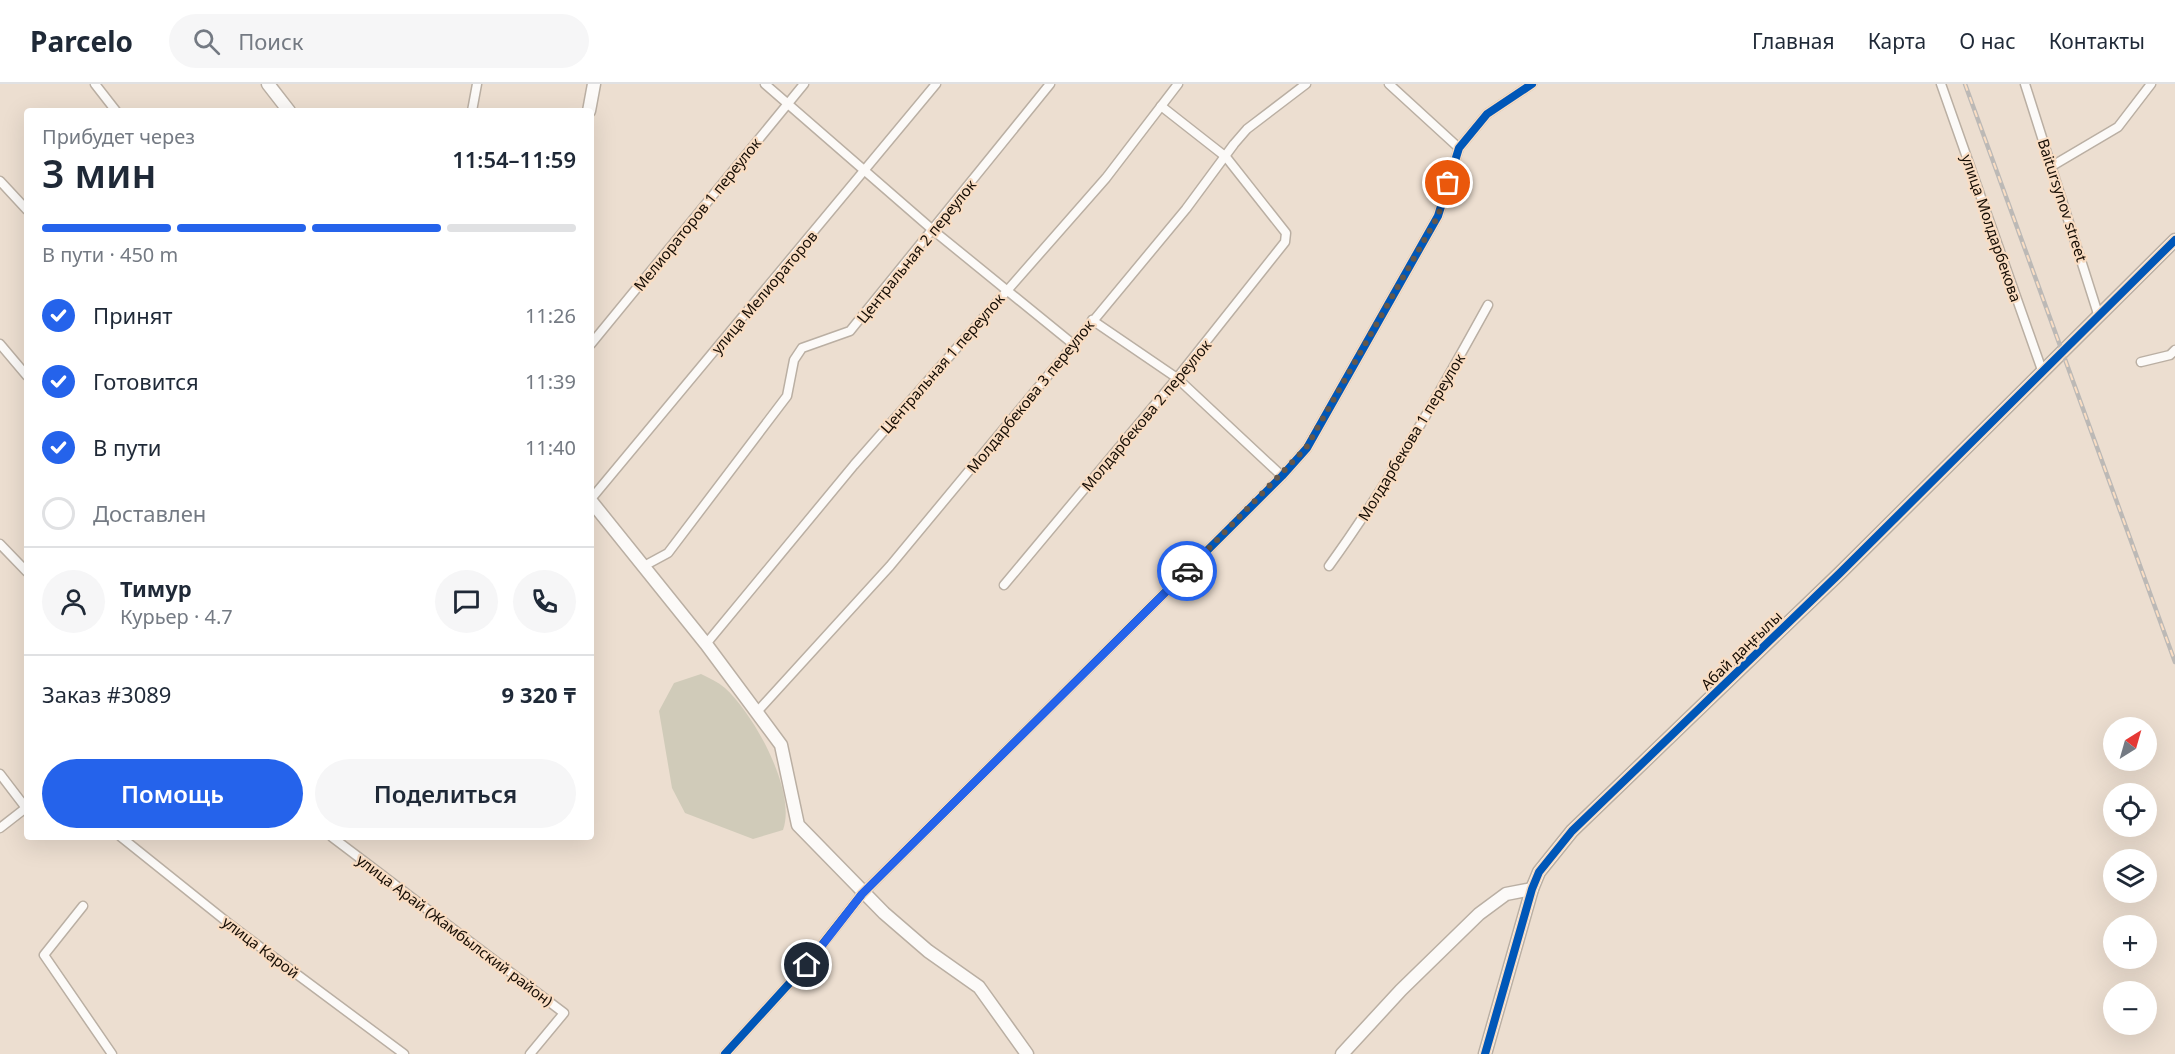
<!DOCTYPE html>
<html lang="ru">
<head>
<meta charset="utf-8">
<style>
	body { margin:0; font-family:"Noto Sans",sans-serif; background:#f6f6f7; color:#1f2937; height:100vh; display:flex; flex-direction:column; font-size:22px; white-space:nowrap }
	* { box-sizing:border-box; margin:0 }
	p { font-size:20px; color:#747a83 }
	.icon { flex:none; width:33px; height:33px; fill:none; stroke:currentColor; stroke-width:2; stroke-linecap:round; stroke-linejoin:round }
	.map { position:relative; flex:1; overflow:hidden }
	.panel { position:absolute; left:24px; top:24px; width:570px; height:732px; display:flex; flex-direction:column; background:#fff; border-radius:6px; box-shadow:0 6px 24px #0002 }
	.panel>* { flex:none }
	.needle { width:39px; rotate:37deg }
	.controls { position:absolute; left:2103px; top:633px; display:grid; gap:12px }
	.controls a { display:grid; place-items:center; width:54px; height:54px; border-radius:50%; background:#fff; box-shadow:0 6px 24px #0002; font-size:30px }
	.pin { position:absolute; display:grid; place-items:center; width:51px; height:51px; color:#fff; margin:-26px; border:3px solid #fff; border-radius:50%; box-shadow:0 2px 6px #0007 }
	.courier { position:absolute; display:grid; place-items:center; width:60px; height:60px; margin:-30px; border:4px solid #2563eb; border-radius:50%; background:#fff; color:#222; box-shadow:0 2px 8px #0007 }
	.head em { font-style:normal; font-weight:600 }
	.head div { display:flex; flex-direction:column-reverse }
	.head { display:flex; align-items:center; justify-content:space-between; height:102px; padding:0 18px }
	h1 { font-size:39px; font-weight:600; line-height:45px }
	.bar { display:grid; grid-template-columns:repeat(4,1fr); gap:9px 6px; align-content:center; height:72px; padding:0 18px }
	.bar i { height:8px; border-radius:4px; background:#e0e1e3 }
	.bar .selected { background:#2563eb }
	.bar p { grid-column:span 4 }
	.line { display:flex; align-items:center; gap:15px; padding:0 18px; border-top:2px solid #e0e1e3 }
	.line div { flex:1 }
	.round { display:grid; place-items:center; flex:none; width:63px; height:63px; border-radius:32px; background:#f6f6f7 }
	ol { padding:0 18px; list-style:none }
	li { display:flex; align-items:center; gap:18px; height:66px }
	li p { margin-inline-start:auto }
	li .icon { padding:6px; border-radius:50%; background:#2563eb; color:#fff; stroke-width:4 }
	li:last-child { color:#747a83 }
	li i { width:33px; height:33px; border:3px solid #e0e1e3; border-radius:50% }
	.primary-button { display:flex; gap:12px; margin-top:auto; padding:12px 18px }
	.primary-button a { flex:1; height:69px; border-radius:36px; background:#2563eb; color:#fff; font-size:24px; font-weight:600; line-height:69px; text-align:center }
	.primary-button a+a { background:#f6f6f7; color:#1f2937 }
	header { display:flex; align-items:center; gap:36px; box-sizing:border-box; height:84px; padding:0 30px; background:#fff; border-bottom:2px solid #e0e1e3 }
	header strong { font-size:28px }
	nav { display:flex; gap:33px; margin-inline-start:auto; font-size:21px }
	.search { width:420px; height:54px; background:#f6f6f7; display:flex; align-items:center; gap:15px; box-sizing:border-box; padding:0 21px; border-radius:33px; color:#747a83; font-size:22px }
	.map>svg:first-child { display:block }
</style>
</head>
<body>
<header>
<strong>Parcelo</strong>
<div class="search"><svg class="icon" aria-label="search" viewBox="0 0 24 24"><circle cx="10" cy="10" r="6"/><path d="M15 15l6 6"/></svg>Поиск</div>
<nav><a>Главная</a><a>Карта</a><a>О нас</a><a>Контакты</a></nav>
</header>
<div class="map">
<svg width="2175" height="970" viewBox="0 0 2175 970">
	<rect width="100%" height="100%" fill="#ecded0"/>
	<path fill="#d0cbb9" d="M 701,590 C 709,594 718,598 725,604 C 754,630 797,708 783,746 L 753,755 L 685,729 L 672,704 L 659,627 L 674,599 Z"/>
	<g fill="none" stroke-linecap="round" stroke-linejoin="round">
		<defs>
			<g id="street">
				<path d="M 95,0 L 116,27"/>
				<path d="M 765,0 L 934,147 L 1073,260"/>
				<path d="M 1389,0 L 1459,64"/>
				<path d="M 1941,0 L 2043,289"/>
				<path d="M 2025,0 L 2099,233"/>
				<path d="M 472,27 L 477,0"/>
				<path d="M 2052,82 L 2118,43 L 2151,0"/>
				<path d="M 0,97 L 27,126"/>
				<path d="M 1092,236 L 1177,294 L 1282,392"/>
				<path d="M 0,260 L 27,292"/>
				<path d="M 591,260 L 804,0"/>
				<path d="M 2141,278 L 2170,271 L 2175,266"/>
				<path d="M 591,415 L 936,0"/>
				<path d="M 0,460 L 27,488"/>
				<path d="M 644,482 L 668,469 L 787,312 L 794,276 L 802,264 L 850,247 L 1050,0"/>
				<path d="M 1329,482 C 1389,399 1439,310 1488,221"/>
				<path d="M 1004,501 L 1177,294 L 1285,158 L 1286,149 L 1226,73 L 1161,22"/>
				<path d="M 706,560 L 854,381 L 1106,94 L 1178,0"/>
				<path d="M 756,629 L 890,482 L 1186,125 L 1234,60 L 1247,45 L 1306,0"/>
				<path d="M 0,690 L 26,724"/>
				<path d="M 0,744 L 27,723"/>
				<path d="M 121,753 L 232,842 L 404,970"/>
				<path d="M 332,753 L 564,929 L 530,970"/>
				<path d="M 83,822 L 44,871 L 112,970"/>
				<path d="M 725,970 L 806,881 L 862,810 L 1282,392 L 1307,364 L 1438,132 L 1459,64 L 1487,30 L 1532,0"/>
			</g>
			<g id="secondary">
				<path d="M 268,0 L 289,27"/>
				<path d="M 589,27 L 594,0"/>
				<path d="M 591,417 L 706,560 L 781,661 L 798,741 L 884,829 L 928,867 L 979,903 L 1027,970"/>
				<path d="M 1342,970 L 1401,906 L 1479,830 L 1506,810 L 1532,805"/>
				<path d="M 1485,970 L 1532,805 L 1539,788 L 1572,747 L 1840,489 L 2175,156"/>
			</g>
		</defs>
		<use href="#street" stroke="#baafa3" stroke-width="11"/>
		<use href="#secondary" stroke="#baafa3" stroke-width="15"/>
		<use href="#street" stroke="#fcfaf8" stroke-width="8"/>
		<use href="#secondary" stroke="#fcfaf8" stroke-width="12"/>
		<defs>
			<path id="rail" d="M 1965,0 L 2175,578"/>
		</defs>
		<use href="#rail" stroke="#bcb9b6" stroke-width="4.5"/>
		<use href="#rail" stroke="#f9ddc3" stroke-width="2" stroke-dasharray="7" stroke-linecap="butt"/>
		<defs>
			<g id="cycleway">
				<path d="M 725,970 L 806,881 L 862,810 L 1282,392 L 1307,364 L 1438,132 L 1459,64 L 1487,30 L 1532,0"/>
				<path d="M 1485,970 L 1532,805 L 1539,788 L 1572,747 L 1840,489 L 2175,156"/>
			</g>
		</defs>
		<use href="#cycleway" stroke="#f9ddc3" stroke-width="11"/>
		<use href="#cycleway" stroke="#0057b8" stroke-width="8"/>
	</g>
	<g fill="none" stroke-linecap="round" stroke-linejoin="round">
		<path stroke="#62574c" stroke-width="6" stroke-dasharray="0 10.8" d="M 1187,487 L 1306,364 L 1438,132 L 1448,99"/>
		<path stroke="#2563eb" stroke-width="8" d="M 807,881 L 862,810 L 1187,487"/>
	</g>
	<g text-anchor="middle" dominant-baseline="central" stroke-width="4.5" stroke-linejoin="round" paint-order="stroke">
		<g font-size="15" fill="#170e05" stroke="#f9ddc3">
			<text transform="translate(2063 116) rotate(72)">Baitursynov street</text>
			<text transform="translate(697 130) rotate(-51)">Мелиораторов 1 переулок</text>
			<text transform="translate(1992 144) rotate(71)">улица Молдарбекова</text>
			<text transform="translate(916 167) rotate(-51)">Центральная 2 переулок</text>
			<text transform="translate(764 208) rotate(-50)">улица Мелиораторов</text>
			<text transform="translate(942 279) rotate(-49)">Центральная 1 переулок</text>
			<text transform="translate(1030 312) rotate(-51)">Молдарбекова 3 переулок</text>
			<text transform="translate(1146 331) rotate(-50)">Молдарбекова 2 переулок</text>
			<text transform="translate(1411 353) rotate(-59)">Молдарбекова 1 переулок</text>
			<text transform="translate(1741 566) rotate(-44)">Абай даңғылы</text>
			<text transform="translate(455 846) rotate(37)">улица Арай (Жамбылский район)</text>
			<text transform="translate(261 863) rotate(37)">улица Карой</text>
		</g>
	</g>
</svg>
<div class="controls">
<a><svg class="needle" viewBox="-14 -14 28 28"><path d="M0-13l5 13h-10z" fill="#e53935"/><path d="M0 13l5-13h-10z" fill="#747a83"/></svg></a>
<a><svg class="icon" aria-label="locate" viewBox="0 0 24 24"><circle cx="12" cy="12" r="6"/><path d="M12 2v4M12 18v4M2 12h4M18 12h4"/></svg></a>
<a><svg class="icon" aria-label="layers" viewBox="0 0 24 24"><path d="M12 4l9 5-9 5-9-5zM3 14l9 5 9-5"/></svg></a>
<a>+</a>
<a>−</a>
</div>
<div class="pin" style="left:1448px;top:99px;background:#ea580c"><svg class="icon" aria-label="bag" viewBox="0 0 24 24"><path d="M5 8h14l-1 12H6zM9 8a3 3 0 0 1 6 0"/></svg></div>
<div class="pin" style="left:807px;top:881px;background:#1f2937"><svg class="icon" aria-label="home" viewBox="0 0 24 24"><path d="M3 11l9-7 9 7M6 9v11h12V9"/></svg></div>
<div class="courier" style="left:1187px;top:487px"><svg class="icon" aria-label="car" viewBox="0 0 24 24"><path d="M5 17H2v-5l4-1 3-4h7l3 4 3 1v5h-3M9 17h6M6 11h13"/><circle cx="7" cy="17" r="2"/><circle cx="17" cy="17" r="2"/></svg></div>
<section class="panel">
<div class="head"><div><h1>3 мин</h1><p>Прибудет через</p></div><em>11:54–11:59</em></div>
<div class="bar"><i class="selected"></i><i class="selected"></i><i class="selected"></i><i></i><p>В пути · 450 m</p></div>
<ol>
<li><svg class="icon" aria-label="check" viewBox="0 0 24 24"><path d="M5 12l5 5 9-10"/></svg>Принят<p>11:26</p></li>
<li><svg class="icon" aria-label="check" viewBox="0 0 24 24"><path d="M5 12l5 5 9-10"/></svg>Готовится<p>11:39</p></li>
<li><svg class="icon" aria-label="check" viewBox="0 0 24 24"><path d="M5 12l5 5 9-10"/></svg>В пути<p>11:40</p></li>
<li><i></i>Доставлен</li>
</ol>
<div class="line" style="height:108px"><a class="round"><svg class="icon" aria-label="person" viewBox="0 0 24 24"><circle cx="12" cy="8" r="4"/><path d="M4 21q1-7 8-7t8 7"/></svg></a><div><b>Тимур</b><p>Курьер · 4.7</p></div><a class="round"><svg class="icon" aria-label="chat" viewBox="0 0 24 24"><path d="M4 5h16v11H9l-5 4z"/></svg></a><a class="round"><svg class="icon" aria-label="phone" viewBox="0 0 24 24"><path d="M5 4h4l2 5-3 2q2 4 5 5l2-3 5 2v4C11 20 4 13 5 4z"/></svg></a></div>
<div class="line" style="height:78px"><div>Заказ #3089</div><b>9 320 ₸</b></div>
<div class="primary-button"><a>Помощь</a><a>Поделиться</a></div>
</section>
</div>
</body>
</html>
